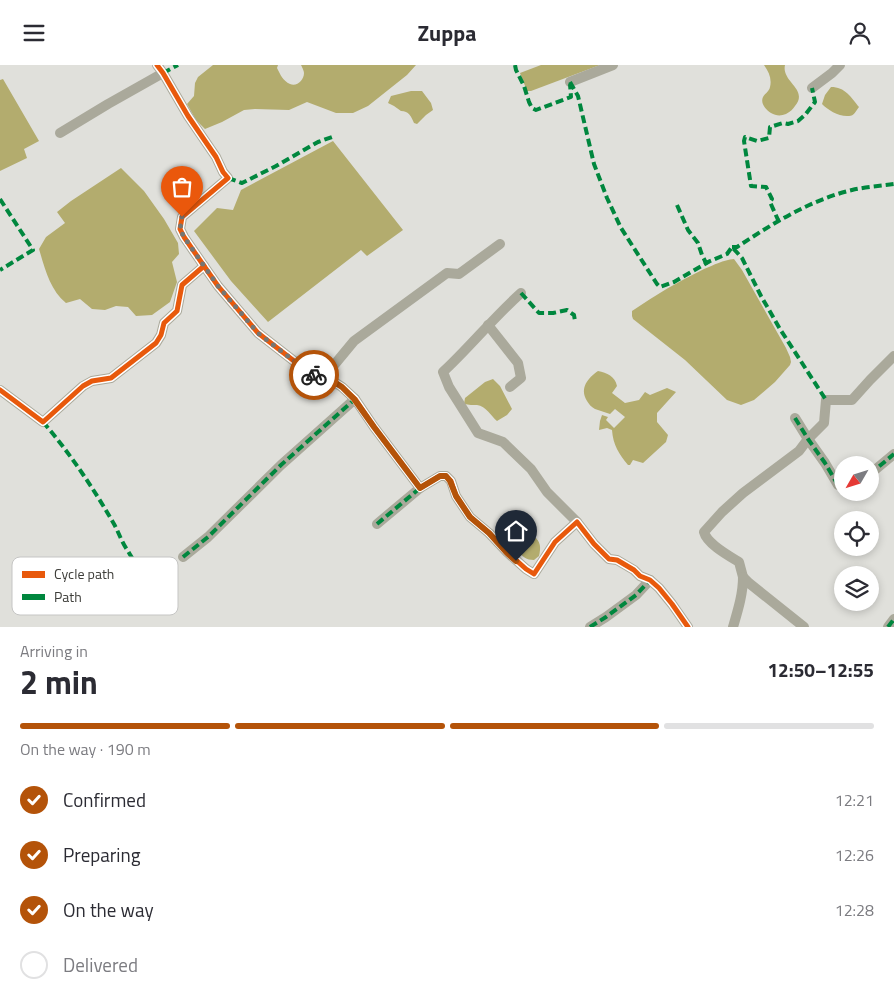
<!DOCTYPE html>
<html lang="en">
<head>
<meta charset="utf-8">
<style>
	body { margin:0; font-family:"Titillium Web",sans-serif; background:#f7f7f7; color:#2b2b33; height:100vh; display:flex; flex-direction:column; font-size:19px; white-space:nowrap }
	* { box-sizing:border-box; margin:0 }
	p { font-size:16px; color:#7c7c81 }
	.icon { flex:none; width:28px; height:28px; fill:none; stroke:currentColor; stroke-width:2; stroke-linecap:round; stroke-linejoin:round }
	.map { position:relative; height:562px; overflow:hidden }
	.panel { display:flex; flex-direction:column; background:#fff; flex:1 }
	.panel>* { flex:none }
	.needle { width:32px; rotate:231deg }
	.tools { position:absolute; left:834px; top:391px; display:grid; gap:10px }
	.tools a { display:grid; place-items:center; width:45px; height:45px; border-radius:50%; background:#fff; box-shadow:0 2px 8px #0003; font-size:25px }
	.pin { position:absolute; display:grid; place-items:center; width:42px; height:42px; color:#fff; margin:-51px -21px; border-radius:50% 50% 50% 0; rotate:-45deg; box-shadow:0 0 5px #0007 }
	.pin .icon { rotate:45deg }
	.courier { position:absolute; display:grid; place-items:center; width:50px; height:50px; margin:-25px; border:4px solid #b45309; border-radius:50%; background:#fff; color:#222; box-shadow:0 1px 6px #0007 }
	.summary em { font-style:normal; font-weight:700 }
	.summary div { display:flex; flex-direction:column-reverse }
	.summary { display:flex; align-items:center; justify-content:space-between; height:85px; padding:0 20px }
	h1 { font-size:32px; font-weight:700; line-height:38px }
	.bar { display:grid; grid-template-columns:repeat(4,1fr); gap:8px 5px; align-content:center; height:60px; padding:0 20px }
	.bar i { height:6px; border-radius:4px; background:#e1e1e2 }
	.bar .active { background:#b45309 }
	.bar p { grid-column:span 4 }
	ol { padding:0 20px; list-style:none }
	li { display:flex; align-items:center; gap:15px; height:55px }
	li p { margin-inline-start:auto }
	li .icon { padding:5px; border-radius:50%; background:#b45309; color:#fff; stroke-width:4 }
	li:last-child { color:#7c7c81 }
	li i { width:28px; height:28px; border:2px solid #e1e1e2; border-radius:50% }
	header { display:flex; justify-content:space-between; align-items:center; height:65px; padding:0 20px; background:#fff; font-size:22px; font-weight:700 }
	.map>svg:first-child { display:block }
</style>
</head>
<body>
<header><svg class="icon" aria-label="menu" viewBox="0 0 24 24"><path d="M4 6h16M4 12h16M4 18h16"/></svg>Zuppa<svg class="icon" aria-label="person" viewBox="0 0 24 24"><circle cx="12" cy="8" r="4"/><path d="M4 21q1-7 8-7t8 7"/></svg></header>
<div class="map">
<svg width="894" height="562" viewBox="0 0 894 562">
	<rect width="100%" height="100%" fill="#e0e0db"/>
	<g fill="#b3ac6e">
		<path d="M 213,0 L 278,0 L 277,3 C 280,9 283,16 290,19 C 297,22 304,15 304,8 C 304,6 302,2 301,0 L 416,0 L 407,10 L 368,41 L 353,48 L 336,48 L 307,37 L 289,45 L 255,44 L 244,45 L 222,57 L 205,64 L 196,55 L 187,39 L 194,31 L 195,18 L 198,12 Z"/>
		<path d="M 541,0 L 600,0 L 531,26 L 527,26 L 520,8 Z"/>
		<path d="M 764,0 L 785,0 C 781,17 809,24 795,41 C 793,44 790,47 786,49 C 781,51 776,51 771,48 C 766,45 760,38 763,32 C 765,28 769,27 770,22 C 772,14 769,7 764,0 Z"/>
		<path d="M 3,14 L 39,76 L 24,84 L 27,93 L 0,106 L 0,15 Z"/>
		<path d="M 831,22 C 845,22 851,32 859,42 C 856,46 854,51 849,51 C 839,52 828,45 822,39 L 825,30 Z"/>
		<path d="M 411,26 L 422,26 L 431,38 L 433,45 L 426,50 L 417,59 L 414,58 C 411,51 409,46 401,46 L 394,41 L 388,38 L 391,31 Z"/>
		<path d="M 333,76 L 403,165 L 367,191 L 361,185 L 268,257 L 231,216 L 194,166 L 217,143 L 233,145 L 241,125 Z"/>
		<path d="M 121,103 L 144,126 L 164,154 L 178,178 L 179,189 L 172,197 L 177,217 L 170,237 L 152,250 L 136,251 L 128,242 L 116,241 L 105,245 L 92,244 L 80,234 L 66,238 C 50,225 45,204 39,184 L 46,172 L 65,158 L 57,147 L 71,136 Z"/>
		<path d="M 734,194 L 742,205 L 786,283 L 790,292 L 791,297 L 790,300 L 775,317 L 754,335 L 741,340 L 727,335 L 685,295 L 633,254 L 632,251 L 632,246 C 655,230 679,216 704,204 C 714,200 723,195 734,194 Z"/>
		<path d="M 598,306 C 607,308 615,311 617,321 L 612,328 L 625,338 L 639,335 L 645,327 L 650,330 L 667,323 L 676,327 L 657,348 L 657,357 L 668,370 L 666,377 L 643,398 L 633,395 L 630,400 L 628,400 C 619,389 613,380 612,365 L 607,363 L 599,365 L 600,356 L 602,350 L 608,352 L 606,355 L 614,363 L 625,352 L 615,344 L 610,349 C 605,347 600,346 595,344 C 591,342 589,339 587,336 C 579,323 588,313 598,306 Z"/>
		<path d="M 493,314 L 500,321 L 512,344 L 507,350 L 497,356 C 491,351 486,341 477,340 C 473,340 469,340 464,339 L 465,333 L 485,317 Z"/>
		<path d="M 533,472 C 541,475 541,483 539,491 L 534,495 C 526,495 523,492 518,486 Z"/>
	</g>
	<g fill="none" stroke-linecap="round" stroke-linejoin="round">
		<g stroke="#aaa99b" stroke-width="10">
			<path d="M 570,17 L 613,0"/>
			<path d="M 812,23 L 832,8 L 840,0"/>
			<path d="M 60,68 L 108,39 L 163,8"/>
			<path d="M 204,201 L 218,221 L 258,268 L 312,310 L 325,311 L 342,322 L 355,334 L 374,362 L 420,423 L 440,411 L 446,411 L 451,416 L 456,431 L 470,452 L 489,468 L 507,487 L 526,504 L 534,509 L 555,477 L 577,457 L 594,479 L 609,494 L 617,495 L 634,505 L 640,511 L 650,515 L 659,523 L 672,539 L 688,562"/>
			<path d="M 521,228 C 493,253 470,282 443,307 L 449,322 L 478,368 L 503,377 L 531,404 L 547,427 L 577,457"/>
			<path d="M 488,260 L 518,298 L 521,313 L 510,322"/>
			<path d="M 325,311 L 354,276 L 447,208 L 459,209 L 500,179"/>
			<path d="M 0,325 L 43,357 L 83,321 L 92,316 L 111,313 L 156,278 L 161,270 L 164,258 L 177,246 L 182,220 L 204,201 L 184,172 L 180,164 L 182,152 L 228,113 L 223,107 L 216,92 L 188,51 L 163,8 L 157,0"/>
			<path d="M 795,353 L 808,374 L 825,398 L 838,420 L 842,417"/>
			<path d="M 870,409 L 894,389"/>
			<path d="M 377,459 L 420,423"/>
			<path d="M 183,492 L 208,472 L 281,400 L 355,334"/>
			<path d="M 743,512 L 739,497 C 729,491 707,479 704,467 L 722,447 L 743,428 L 799,386 L 808,374 L 824,358 L 826,335 L 852,335 L 870,315 L 894,291"/>
			<path d="M 590,562 L 606,552 L 636,530 L 650,515"/>
			<path d="M 733,562 C 738,545 743,529 743,512 L 749,518 L 804,562"/>
			<path d="M 888,562 L 894,554"/>
		</g>
		<g stroke="#00873e" stroke-width="4" stroke-dasharray="8 4" stroke-linecap="butt">
			<path d="M 515,0 L 516,5 L 524,21 L 529,37 L 532,43 L 536,45 L 571,32 L 570,19"/>
			<path d="M 163,8 L 178,0"/>
			<path d="M 570,17 L 578,31 L 594,99 L 607,133 L 621,163 L 657,219 L 660,222 L 674,217 L 710,196 L 727,189 L 732,182 L 742,193 L 761,231 L 780,264 L 826,335"/>
			<path d="M 228,113 L 242,118 L 276,101 L 318,77 L 332,72"/>
			<path d="M 0,134 L 33,185 L 0,205"/>
			<path d="M 677,140 L 688,165 L 698,178 L 702,190 L 706,198 L 710,196"/>
			<path d="M 779,157 L 770,137 L 772,134 L 766,122 L 751,121 L 744,76 L 745,72 L 757,76 L 769,73 L 770,62 L 783,58 L 788,59 L 798,56 L 805,50 L 815,37 L 812,23"/>
			<path d="M 732,182 L 737,182 C 772,159 810,135 852,125 C 865,122 880,121 894,119"/>
			<path d="M 521,228 L 539,248 L 553,248 L 567,245 L 574,250 L 575,256"/>
			<path d="M 795,353 L 808,374 L 825,398 L 838,420 L 842,417"/>
			<path d="M 43,357 C 69,387 94,424 114,459 C 119,468 122,478 128,486 C 134,497 143,508 151,517"/>
			<path d="M 870,409 L 894,389"/>
			<path d="M 377,459 L 420,423"/>
			<path d="M 183,492 L 208,472 L 281,400 L 355,334"/>
			<path d="M 590,562 L 606,552 L 636,530 L 650,515"/>
			<path d="M 888,562 L 894,554"/>
		</g>
		<defs>
			<g id="cycleway">
				<path d="M 204,201 L 218,221 L 258,268 L 312,310 L 325,311 L 342,322 L 355,334 L 374,362 L 420,423 L 440,411 L 446,411 L 451,416 L 456,431 L 470,452 L 489,468 L 507,487 L 526,504 L 534,509 L 555,477 L 577,457 L 594,479 L 609,494 L 617,495 L 634,505 L 640,511 L 650,515 L 659,523 L 672,539 L 688,562"/>
				<path d="M 0,325 L 43,357 L 83,321 L 92,316 L 111,313 L 156,278 L 161,270 L 164,258 L 177,246 L 182,220 L 204,201 L 184,172 L 180,164 L 182,152 L 228,113 L 223,107 L 216,92 L 188,51 L 163,8 L 157,0"/>
			</g>
		</defs>
		<use href="#cycleway" stroke="#fff" stroke-width="8"/>
		<use href="#cycleway" stroke="#e8590c" stroke-width="5"/>
	</g>
	<g fill="none" stroke-linecap="round" stroke-linejoin="round">
		<path stroke="#767672" stroke-width="5" stroke-dasharray="0 9" d="M 182,152 L 180,164 L 184,172 L 218,221 L 258,268 L 312,310 L 314,310"/>
		<path stroke="#b45309" stroke-width="6" d="M 314,310 L 325,311 L 342,322 L 354,334 L 374,362 L 420,423 L 440,411 L 446,411 L 450,416 L 456,431 L 470,452 L 489,468 L 507,488 L 516,496"/>
	</g>
	<rect x="12" y="492" width="166" height="58" rx="8" fill="#fff" stroke="#c5c5c4" stroke-width="1"/>
	<rect x="22" y="506" width="23" height="7" fill="#e8590c"/>
	<rect x="22" y="529" width="23" height="6" fill="#00873e"/>
	<g font-size="14" fill="#3d3d39">
		<text x="54" y="514">Cycle path</text>
		<text x="54" y="537">Path</text>
	</g>
</svg>
<div class="tools">
<a><svg class="needle" viewBox="-14 -14 28 28"><path d="M0-13l5 13h-10z" fill="#e53935"/><path d="M0 13l5-13h-10z" fill="#7c7c81"/></svg></a>
<a><svg class="icon" aria-label="locate" viewBox="0 0 24 24"><circle cx="12" cy="12" r="6"/><path d="M12 2v4M12 18v4M2 12h4M18 12h4"/></svg></a>
<a><svg class="icon" aria-label="layers" viewBox="0 0 24 24"><path d="M12 4l9 5-9 5-9-5zM3 14l9 5 9-5"/></svg></a>
</div>
<div class="pin" style="left:182px;top:152px;background:#ea580c"><svg class="icon" aria-label="bag" viewBox="0 0 24 24"><path d="M5 8h14l-1 12H6zM9 8a3 3 0 0 1 6 0"/></svg></div>
<div class="pin" style="left:516px;top:496px;background:#1f2937"><svg class="icon" aria-label="home" viewBox="0 0 24 24"><path d="M3 11l9-7 9 7M6 9v11h12V9"/></svg></div>
<div class="courier" style="left:314px;top:310px"><svg class="icon" aria-label="bike" viewBox="0 0 24 24"><circle cx="6" cy="16" r="4"/><circle cx="18" cy="16" r="4"/><path d="M6 16l4-8h5l3 8M10 8l3 8H6M13 5h3"/></svg></div>
</div>
<section class="panel">
<div class="summary"><div><h1>2 min</h1><p>Arriving in</p></div><em>12:50–12:55</em></div>
<div class="bar"><i class="active"></i><i class="active"></i><i class="active"></i><i></i><p>On the way · 190 m</p></div>
<ol>
<li><svg class="icon" aria-label="check" viewBox="0 0 24 24"><path d="M5 12l5 5 9-10"/></svg>Confirmed<p>12:21</p></li>
<li><svg class="icon" aria-label="check" viewBox="0 0 24 24"><path d="M5 12l5 5 9-10"/></svg>Preparing<p>12:26</p></li>
<li><svg class="icon" aria-label="check" viewBox="0 0 24 24"><path d="M5 12l5 5 9-10"/></svg>On the way<p>12:28</p></li>
<li><i></i>Delivered</li>
</ol>
</section>
</body>
</html>
